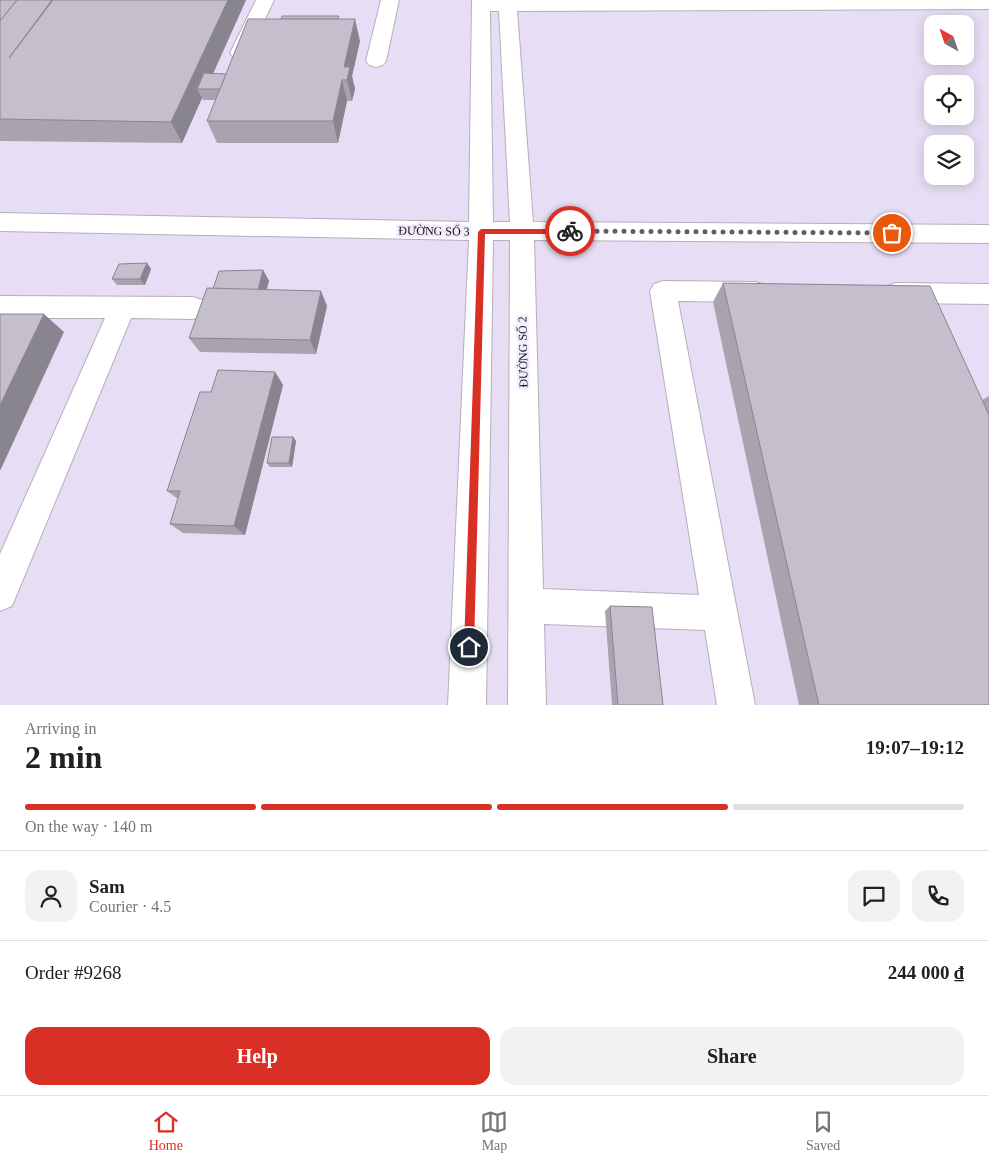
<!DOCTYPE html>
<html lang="en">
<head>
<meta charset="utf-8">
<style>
	body { margin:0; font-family:Georgia,serif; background:#f2f2f2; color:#202124; height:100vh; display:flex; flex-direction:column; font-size:19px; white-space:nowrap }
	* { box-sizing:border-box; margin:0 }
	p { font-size:16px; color:#757577 }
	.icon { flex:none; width:28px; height:28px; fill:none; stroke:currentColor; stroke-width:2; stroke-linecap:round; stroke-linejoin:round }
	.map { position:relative; height:705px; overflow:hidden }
	.panel { display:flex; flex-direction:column; background:#fff; flex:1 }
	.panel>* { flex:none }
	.needle { width:32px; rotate:320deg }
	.buttons { position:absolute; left:924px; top:15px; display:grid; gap:10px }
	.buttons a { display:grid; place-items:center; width:50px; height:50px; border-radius:10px; background:#fff; box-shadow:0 2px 12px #0003; font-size:25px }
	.pin { position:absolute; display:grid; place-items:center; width:42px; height:42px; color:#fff; margin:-21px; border:2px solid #fff; border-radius:50%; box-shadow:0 1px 5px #0007 }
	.courier { position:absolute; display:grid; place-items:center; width:50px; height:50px; margin:-25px; border:4px solid #d93025; border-radius:50%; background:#fff; color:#222; box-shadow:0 1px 6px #0007 }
	.headline em { font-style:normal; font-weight:600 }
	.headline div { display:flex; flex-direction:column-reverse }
	.headline { display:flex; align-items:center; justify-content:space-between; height:85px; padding:0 25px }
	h1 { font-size:32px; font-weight:600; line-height:38px }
	.bar { display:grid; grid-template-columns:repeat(4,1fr); gap:8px 5px; align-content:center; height:60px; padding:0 25px }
	.bar i { height:6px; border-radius:4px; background:#e0e0e0 }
	.bar .active { background:#d93025 }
	.bar p { grid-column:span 4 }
	.line { display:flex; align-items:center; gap:12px; padding:0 25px; border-top:1px solid #e0e0e0 }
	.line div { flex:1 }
	.round { display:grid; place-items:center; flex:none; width:52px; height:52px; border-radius:15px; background:#f2f2f2 }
	.cta { display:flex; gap:10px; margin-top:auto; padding:10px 25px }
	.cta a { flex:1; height:58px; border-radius:15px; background:#d93025; color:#fff; font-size:20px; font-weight:600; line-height:58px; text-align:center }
	.cta a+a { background:#f2f2f2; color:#202124 }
	.dock { display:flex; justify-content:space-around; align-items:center; height:70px; border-top:1px solid #e0e0e0; background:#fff; font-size:14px; color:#757577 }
	.dock a { display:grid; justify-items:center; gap:2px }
	.dock .active { color:#d93025 }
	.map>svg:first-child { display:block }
</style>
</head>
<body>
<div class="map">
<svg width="989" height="705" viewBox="0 0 989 705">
	<rect width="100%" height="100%" fill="#f2ecfc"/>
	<path fill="#e7def5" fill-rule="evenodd" d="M 0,0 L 989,0 L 989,705 L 0,705 ZM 932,24 L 965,24 L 965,56 L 932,56 ZM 932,84 L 965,84 L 965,116 L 932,116 ZM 932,144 L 965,144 L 965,176 L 932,176 Z"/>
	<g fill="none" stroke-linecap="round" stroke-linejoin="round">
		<defs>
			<g id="minor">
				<path d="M 256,0 L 274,0 L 247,57 L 240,59 L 233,57 L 230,53 Z"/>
				<path d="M 381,0 L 399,0 L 386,61 L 383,65 L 376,67 L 369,65 L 366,61 Z"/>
				<path d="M 472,0 L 989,0 L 989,9 L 517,11 L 533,222 L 989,225 L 989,243 L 534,240 L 543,589 L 699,595 L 650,291 L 654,284 L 663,281 L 756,282 L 765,285 L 769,292 L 765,299 L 756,302 L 678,301 L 755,705 L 717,705 L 705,630 L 544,624 L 546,705 L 508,705 L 510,240 L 493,240 L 486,705 L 448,705 L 469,240 L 0,231 L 0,213 L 469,222 ZM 490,11 L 499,11 L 510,222 L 493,222 Z"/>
				<path d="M 896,283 L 989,284 L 989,304 L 896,303 L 887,300 L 883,293 L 887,286 Z"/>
				<path d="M 0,296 L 193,297 L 202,300 L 206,308 L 202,316 L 193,319 L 131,318 L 12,606 L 0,611 L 0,554 L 105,318 L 0,318 Z"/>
			</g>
		</defs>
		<use href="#minor" stroke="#b4aebd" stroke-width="2"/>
		<use href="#minor" fill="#fff" fill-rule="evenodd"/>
	</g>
	<g fill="#a9a3b0">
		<path d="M 0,0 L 246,0 L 213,74 L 226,74 L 340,19 L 360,41 L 352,76 L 355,89 L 352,101 L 347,101 L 338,143 L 217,143 L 207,121 L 216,100 L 203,100 L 202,98 L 182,143 L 0,141 Z"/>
		<path d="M 147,263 L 151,269 L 145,285 L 117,285 L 112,279 Z"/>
		<path d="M 263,270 L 269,281 L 266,290 L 327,306 L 316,354 L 200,352 L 189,338 L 213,289 Z"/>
		<path d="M 723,283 L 982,400 L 989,396 L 989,705 L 799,705 L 713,302 Z"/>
		<path d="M 275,372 L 283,385 L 245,535 L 183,533 L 170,524 L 178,499 L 167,491 L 211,392 Z"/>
		<path d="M 293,437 L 296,441 L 292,467 L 270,467 L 267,463 Z"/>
		<path d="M 610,606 L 663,705 L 612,705 L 605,611 Z"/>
	</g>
	<g fill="#898590">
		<path d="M 228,0 L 246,0 L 206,89 L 197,89 L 202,98 L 182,143 L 171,122 Z"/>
		<path d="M 355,19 L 360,41 L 352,76 L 355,89 L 352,101 L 344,67 Z"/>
		<path d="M 342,80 L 347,101 L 338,143 L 333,121 Z"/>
		<path d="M 147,263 L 151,269 L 145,285 L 140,279 Z"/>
		<path d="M 263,270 L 269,281 L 264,300 L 258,290 Z"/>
		<path d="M 321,291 L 327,306 L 316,354 L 310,340 Z"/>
		<path d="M 44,314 L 64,332 L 0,471 L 0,405 Z"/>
		<path d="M 275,372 L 283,385 L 245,535 L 234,526 Z"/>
		<path d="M 293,437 L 296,441 L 292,467 L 289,463 Z"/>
	</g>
	<g fill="#c4becd" stroke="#898590">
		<path d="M 0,0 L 17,0 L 0,21 Z"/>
		<path d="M 17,0 L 52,0 L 9,58 L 53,0 L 228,0 L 171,122 L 0,119 L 0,21 Z"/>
		<path d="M 282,16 L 339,16 L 338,19 L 281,19 Z"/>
		<path d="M 248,19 L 355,19 L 344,67 L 350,67 L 347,80 L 342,80 L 333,121 L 207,121 Z"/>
		<path d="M 204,73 L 226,74 L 220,89 L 197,89 Z"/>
		<path d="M 147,263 L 140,279 L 112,279 L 119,264 Z"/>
		<path d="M 263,270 L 258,290 L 213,289 L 219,271 Z"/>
		<path d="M 723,283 L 930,286 L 989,415 L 989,705 L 819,705 Z"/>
		<path d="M 207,288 L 321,291 L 310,340 L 189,338 Z"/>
		<path d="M 0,314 L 44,314 L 0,405 Z"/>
		<path d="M 218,370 L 275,372 L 234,526 L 170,524 L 180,491 L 167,491 L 200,392 L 211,392 Z"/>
		<path d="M 272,437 L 293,437 L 289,463 L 267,463 Z"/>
		<path d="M 610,606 L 652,607 L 663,705 L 618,705 Z"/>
	</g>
	<path fill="#d93025" d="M 481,229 L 570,229 L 573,231 L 570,234 L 485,234 L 474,647 L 473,651 L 469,653 L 465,651 L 464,647 L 478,232 Z"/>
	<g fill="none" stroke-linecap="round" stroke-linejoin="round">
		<path stroke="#625e67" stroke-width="5" stroke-dasharray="0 9" d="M 570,231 L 892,233"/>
	</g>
	<g text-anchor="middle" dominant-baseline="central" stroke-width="5" stroke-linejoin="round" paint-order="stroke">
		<g font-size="12" fill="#141217" stroke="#f2ecfc">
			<text transform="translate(434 231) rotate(1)">ĐƯỜNG SỐ 3</text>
			<text transform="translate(523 352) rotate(-91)">ĐƯỜNG SỐ 2</text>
		</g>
	</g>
</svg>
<div class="buttons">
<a><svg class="needle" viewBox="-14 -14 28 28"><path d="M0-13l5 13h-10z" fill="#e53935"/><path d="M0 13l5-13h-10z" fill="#757577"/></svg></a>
<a><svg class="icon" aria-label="locate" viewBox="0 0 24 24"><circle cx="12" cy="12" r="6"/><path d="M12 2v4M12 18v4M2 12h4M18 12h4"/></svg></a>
<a><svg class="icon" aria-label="layers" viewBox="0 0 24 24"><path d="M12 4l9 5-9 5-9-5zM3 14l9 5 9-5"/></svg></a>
</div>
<div class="pin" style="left:892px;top:233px;background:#ea580c"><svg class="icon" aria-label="bag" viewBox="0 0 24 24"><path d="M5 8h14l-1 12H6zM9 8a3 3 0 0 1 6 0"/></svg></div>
<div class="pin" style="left:469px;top:647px;background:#1f2937"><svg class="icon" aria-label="home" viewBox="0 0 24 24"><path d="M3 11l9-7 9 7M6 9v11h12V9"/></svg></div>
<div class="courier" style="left:570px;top:231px"><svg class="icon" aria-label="bike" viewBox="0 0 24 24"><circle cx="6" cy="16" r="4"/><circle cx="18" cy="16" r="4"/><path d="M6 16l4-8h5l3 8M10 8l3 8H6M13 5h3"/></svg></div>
</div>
<section class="panel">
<div class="headline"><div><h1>2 min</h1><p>Arriving in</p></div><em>19:07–19:12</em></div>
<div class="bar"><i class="active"></i><i class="active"></i><i class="active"></i><i></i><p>On the way · 140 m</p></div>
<div class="line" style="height:90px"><a class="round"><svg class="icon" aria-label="person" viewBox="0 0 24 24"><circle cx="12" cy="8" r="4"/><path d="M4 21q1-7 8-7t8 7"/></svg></a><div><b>Sam</b><p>Courier · 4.5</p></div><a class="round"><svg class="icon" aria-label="chat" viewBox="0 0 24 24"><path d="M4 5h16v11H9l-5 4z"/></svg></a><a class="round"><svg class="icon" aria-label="phone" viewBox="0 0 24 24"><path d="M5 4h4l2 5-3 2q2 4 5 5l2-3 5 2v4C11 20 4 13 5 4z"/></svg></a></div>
<div class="line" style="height:65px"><div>Order #9268</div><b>244 000 ₫</b></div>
<div class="cta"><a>Help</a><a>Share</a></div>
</section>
<nav class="dock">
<a class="active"><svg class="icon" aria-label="home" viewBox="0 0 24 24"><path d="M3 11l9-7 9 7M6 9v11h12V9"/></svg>Home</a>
<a><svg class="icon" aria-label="map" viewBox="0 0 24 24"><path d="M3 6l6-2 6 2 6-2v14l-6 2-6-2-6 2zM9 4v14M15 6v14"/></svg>Map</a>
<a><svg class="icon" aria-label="saved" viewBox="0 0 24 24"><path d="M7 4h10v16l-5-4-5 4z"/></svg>Saved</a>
</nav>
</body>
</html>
